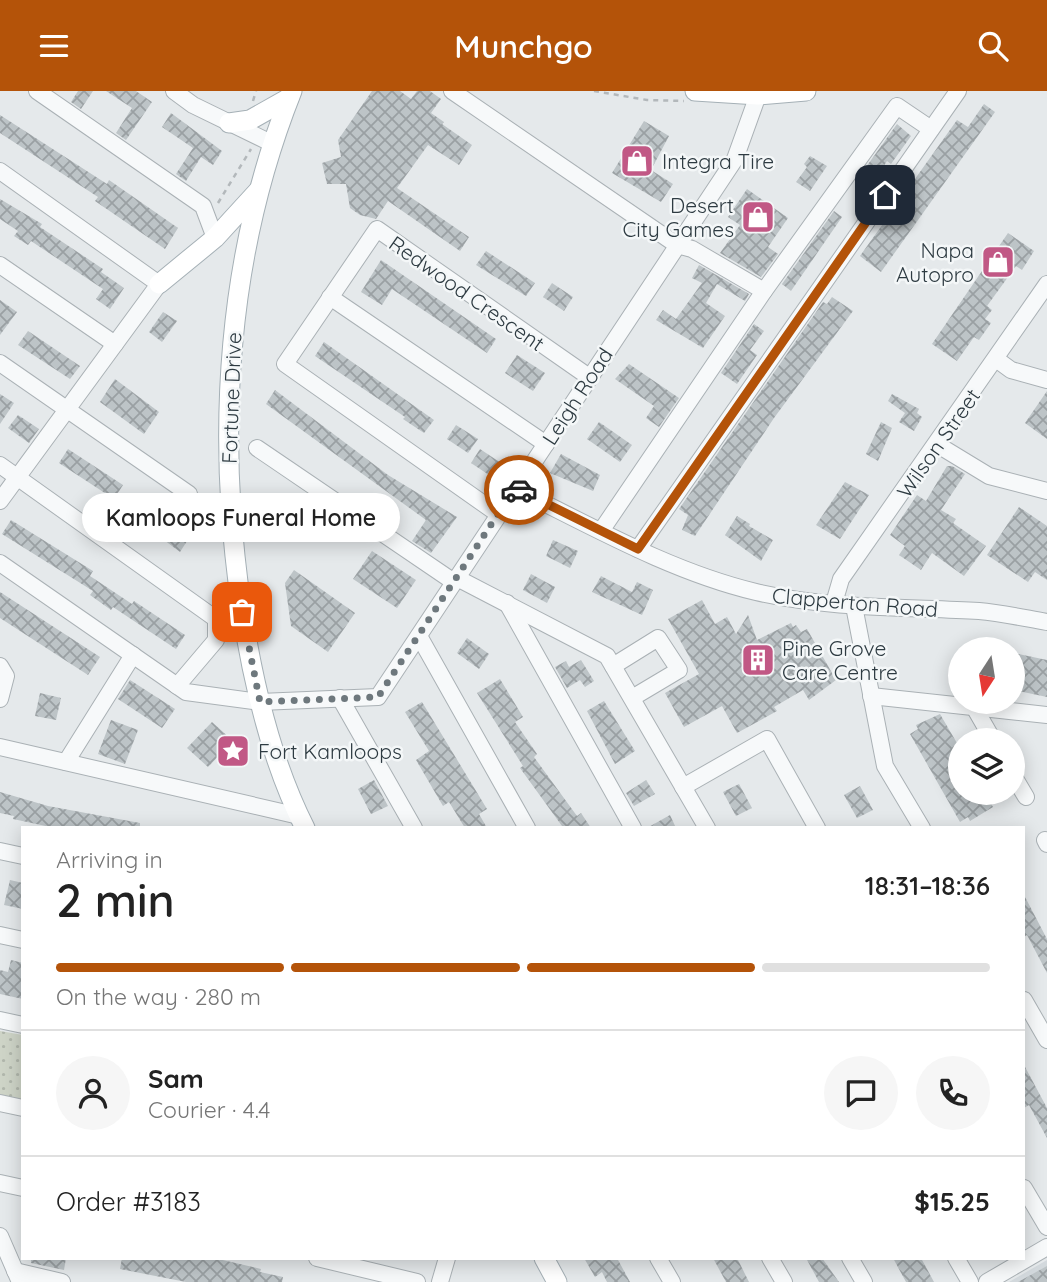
<!DOCTYPE html>
<html lang="en">
<head>
<meta charset="utf-8">
<style>
	body { margin:0; font-family:Quicksand,sans-serif; background:#f6f6f6; color:#222; height:100vh; display:flex; flex-direction:column; font-size:26px; white-space:nowrap }
	* { box-sizing:border-box; margin:0 }
	p { font-size:23px; color:#767676 }
	.icon { flex:none; width:38px; height:38px; fill:none; stroke:currentColor; stroke-width:2; stroke-linecap:round; stroke-linejoin:round }
	.map { position:relative; flex:1; overflow:hidden }
	.side { position:absolute; left:21px; top:735px; width:1004px; height:434px; display:flex; flex-direction:column; background:#fff; border-radius:0px; box-shadow:0 4px 18px #0003 }
	.side>* { flex:none }
	.needle { width:46px; rotate:192deg }
	.fabs { position:absolute; left:948px; top:546px; display:grid; gap:14px }
	.fabs a { display:grid; place-items:center; width:77px; height:77px; border-radius:50%; background:#fff; box-shadow:0 4px 18px #0003; font-size:35px }
	.pin { position:absolute; display:grid; place-items:center; width:60px; height:60px; color:#fff; margin:-30px; border-radius:14px; box-shadow:0 4px 10px #0006 }
	.courier { position:absolute; display:grid; place-items:center; width:70px; height:70px; margin:-35px; border:5px solid #b45309; border-radius:50%; background:#fff; color:#222; box-shadow:0 2px 9px #0007 }
	.bubble { position:absolute; height:49px; border-radius:24px; background:#fff; box-shadow:0 4px 18px #0003; font-size:23px; font-weight:600; line-height:49px; text-align:center }
	.summary em { font-style:normal; font-weight:600 }
	.summary div { display:flex; flex-direction:column-reverse }
	.summary { display:flex; align-items:center; justify-content:space-between; height:119px; padding:0 35px }
	h1 { font-size:46px; font-weight:600; line-height:52px }
	.bar { display:grid; grid-template-columns:repeat(4,1fr); gap:10px 7px; align-content:center; height:84px; padding:0 35px }
	.bar i { height:9px; border-radius:5px; background:#e0e0e0 }
	.bar .active { background:#b45309 }
	.bar p { grid-column:span 4 }
	.line { display:flex; align-items:center; gap:18px; padding:0 35px; border-top:2px solid #e0e0e0 }
	.line div { flex:1 }
	.round { display:grid; place-items:center; flex:none; width:74px; height:74px; border-radius:37px; background:#f6f6f6 }
	header { display:flex; justify-content:space-between; align-items:center; height:91px; padding:0 35px; background:#b45309; color:#fff; font-size:32px; font-weight:600 }
	.map>svg:first-child { display:block }
</style>
</head>
<body>
<header><svg class="icon" aria-label="menu" viewBox="0 0 24 24"><path d="M4 6h16M4 12h16M4 18h16"/></svg>Munchgo<svg class="icon" aria-label="search" viewBox="0 0 24 24"><circle cx="10" cy="10" r="6"/><path d="M15 15l6 6"/></svg></header>
<div class="map">
<svg width="1047" height="1191" viewBox="0 0 1047 1191">
	<defs>
		<pattern id="grass-dots" width="8" height="8" patternUnits="userSpaceOnUse" patternTransform="scale(1.75)"><rect width="8" height="8" fill="#ced4c7"/><path d="M2 2h.1M6 6h.1" fill="none" stroke="#b1b7ac" stroke-width="1.8" stroke-linecap="round"/></pattern>
		<pattern id="building-cross-hatch" width="8" height="8" patternUnits="userSpaceOnUse" patternTransform="scale(1.75)"><rect width="8" height="8" fill="#bdc4c7"/><path d="M0 0l8 8M0 8l8-8" fill="none" stroke="#9aa0a3"/></pattern>
	</defs>
	<rect width="100%" height="100%" fill="#e5e9eb"/>
	<path fill="#d3d9dd" d="M 1047,1169 L 1047,1191 L 1009,1191 Z"/>
	<path fill="url(#grass-dots)" d="M 0,940 L 23,944 L 23,1009 L 0,1004 Z"/>
	<g fill="url(#building-cross-hatch)">
		<path d="M 78,0 L 93,0 L 81,18 L 71,11 Z"/>
		<path d="M 106,0 L 136,0 L 152,11 L 126,49 L 116,42 L 132,17 Z"/>
		<path d="M 372,0 L 400,0 L 411,8 L 417,0 L 430,0 L 441,8 L 431,22 L 444,31 L 442,33 L 472,54 L 459,74 L 428,54 L 397,97 L 469,146 L 460,160 L 388,110 L 376,128 L 360,124 L 350,117 L 346,93 L 327,93 L 322,72 L 341,66 L 338,49 Z"/>
		<path d="M 984,13 L 995,21 L 881,181 L 860,165 L 957,29 L 968,36 Z"/>
		<path d="M 171,22 L 222,60 L 213,74 L 201,66 L 186,90 L 176,83 L 193,57 L 162,36 Z"/>
		<path d="M 0,24 L 107,93 L 109,89 L 178,137 L 165,158 L 95,110 L 98,106 L 0,42 Z"/>
		<path d="M 644,30 L 669,45 L 651,79 L 673,93 L 661,111 L 612,82 Z"/>
		<path d="M 897,33 L 911,45 L 891,73 L 887,70 L 873,91 L 861,83 Z"/>
		<path d="M 810,65 L 827,75 L 810,100 L 796,91 L 807,76 L 804,73 Z"/>
		<path d="M 747,98 L 788,127 L 768,156 L 778,163 L 761,186 L 720,162 L 740,134 L 728,126 Z"/>
		<path d="M 0,108 L 42,133 L 40,136 L 103,178 L 101,181 L 124,197 L 110,218 L 96,208 L 103,198 L 31,150 L 28,154 L 14,145 L 18,140 L 0,128 Z"/>
		<path d="M 834,120 L 842,126 L 791,200 L 782,193 Z"/>
		<path d="M 1008,142 L 1034,160 L 1022,179 L 1016,175 L 987,215 L 992,219 L 985,228 L 991,232 L 979,249 L 974,246 L 957,270 L 932,253 Z"/>
		<path d="M 486,160 L 535,192 L 526,205 L 476,174 Z"/>
		<path d="M 381,169 L 496,248 L 487,262 L 392,198 L 382,214 L 361,201 Z"/>
		<path d="M 699,174 L 749,203 L 745,210 L 717,193 L 706,212 L 725,225 L 703,257 L 656,229 L 663,219 L 676,228 L 702,192 L 692,187 Z"/>
		<path d="M 552,192 L 573,206 L 564,220 L 543,206 Z"/>
		<path d="M 832,206 L 853,220 L 774,327 L 695,445 L 682,439 L 688,424 L 679,418 L 823,211 L 827,213 Z"/>
		<path d="M 0,209 L 17,221 L 0,244 Z"/>
		<path d="M 163,221 L 177,230 L 162,251 L 149,241 Z"/>
		<path d="M 754,233 L 764,240 L 750,259 L 757,264 L 737,293 L 721,282 Z"/>
		<path d="M 28,240 L 80,275 L 70,288 L 18,254 Z"/>
		<path d="M 324,251 L 434,329 L 424,342 L 403,328 L 405,326 L 315,265 Z"/>
		<path d="M 517,264 L 545,282 L 533,300 L 505,282 Z"/>
		<path d="M 629,273 L 679,307 L 659,336 L 646,327 L 654,315 L 615,288 Z"/>
		<path d="M 115,288 L 159,321 L 144,343 L 100,311 Z"/>
		<path d="M 275,299 L 388,384 L 457,426 L 431,462 L 412,450 L 426,429 L 266,313 Z"/>
		<path d="M 1047,300 L 1047,348 L 1025,332 Z"/>
		<path d="M 0,303 L 14,312 L 0,333 Z"/>
		<path d="M 892,303 L 919,318 L 917,322 L 922,326 L 914,340 L 899,331 L 905,322 L 888,310 Z"/>
		<path d="M 18,324 L 39,338 L 29,352 L 8,337 Z"/>
		<path d="M 599,331 L 632,354 L 620,371 L 587,348 Z"/>
		<path d="M 881,331 L 892,337 L 878,370 L 866,363 Z"/>
		<path d="M 456,334 L 478,348 L 468,362 L 447,348 Z"/>
		<path d="M 68,358 L 123,394 L 114,408 L 59,372 Z"/>
		<path d="M 480,358 L 501,372 L 492,386 L 471,372 Z"/>
		<path d="M 561,363 L 600,384 L 593,400 L 550,382 Z"/>
		<path d="M 947,375 L 952,375 L 965,383 L 941,419 L 956,428 L 953,432 L 986,455 L 964,485 L 932,462 L 921,479 L 899,464 L 905,455 L 890,444 L 917,404 L 926,410 Z"/>
		<path d="M 845,391 L 869,404 L 840,448 L 816,434 Z"/>
		<path d="M 140,410 L 189,447 L 180,461 L 131,424 Z"/>
		<path d="M 1019,416 L 1047,435 L 1047,489 L 1035,481 L 1028,491 L 987,464 Z"/>
		<path d="M 737,425 L 750,433 L 749,435 L 773,449 L 761,470 L 725,444 Z"/>
		<path d="M 11,429 L 93,480 L 90,485 L 132,513 L 134,510 L 185,544 L 176,558 L 113,516 L 111,519 L 90,504 L 93,500 L 2,443 Z"/>
		<path d="M 553,449 L 578,460 L 570,477 L 546,465 Z"/>
		<path d="M 372,460 L 416,489 L 397,517 L 353,488 Z"/>
		<path d="M 294,479 L 355,522 L 328,561 L 291,535 L 285,492 Z"/>
		<path d="M 531,483 L 555,496 L 547,512 L 523,499 Z"/>
		<path d="M 601,485 L 632,501 L 637,491 L 653,499 L 642,524 L 592,501 Z"/>
		<path d="M 0,501 L 100,566 L 88,584 L 0,527 Z"/>
		<path d="M 702,509 L 715,533 L 727,526 L 736,543 L 748,524 L 757,549 L 791,532 L 793,536 L 796,534 L 801,541 L 807,538 L 836,589 L 809,609 L 803,599 L 774,616 L 777,620 L 737,642 L 722,615 L 684,636 L 665,602 L 699,583 L 668,528 Z"/>
		<path d="M 467,547 L 489,563 L 479,578 L 457,562 Z"/>
		<path d="M 1013,562 L 1047,569 L 1047,606 L 1013,599 Z"/>
		<path d="M 581,569 L 594,590 L 585,596 L 580,589 L 567,597 L 555,576 L 566,570 L 569,576 Z"/>
		<path d="M 500,588 L 523,626 L 515,631 L 537,663 L 534,666 L 577,725 L 581,722 L 591,737 L 559,737 L 562,735 L 520,677 L 523,675 L 477,602 Z"/>
		<path d="M 130,589 L 175,618 L 162,637 L 118,608 Z"/>
		<path d="M 40,602 L 61,607 L 56,629 L 35,625 Z"/>
		<path d="M 604,610 L 635,660 L 615,673 L 587,620 Z"/>
		<path d="M 422,611 L 487,718 L 479,723 L 487,737 L 465,737 L 449,711 L 443,715 L 416,669 L 429,660 L 405,621 Z"/>
		<path d="M 940,623 L 961,659 L 961,702 L 985,702 L 993,716 L 970,730 L 968,726 L 960,731 L 910,643 L 918,638 L 916,634 Z"/>
		<path d="M 111,629 L 138,639 L 125,673 L 98,663 Z"/>
		<path d="M 212,631 L 233,650 L 208,676 L 187,657 Z"/>
		<path d="M 374,689 L 388,715 L 371,723 L 358,698 Z"/>
		<path d="M 646,689 L 655,703 L 634,715 L 626,702 Z"/>
		<path d="M 739,693 L 752,717 L 736,725 L 723,701 Z"/>
		<path d="M 860,695 L 873,719 L 857,727 L 844,704 Z"/>
		<path d="M 0,701 L 48,715 L 140,732 L 140,737 L 55,737 L 13,728 L 14,725 L 0,722 Z"/>
		<path d="M 670,724 L 676,737 L 647,737 Z"/>
		<path d="M 10,789 L 23,792 L 23,818 L 4,814 Z"/>
		<path d="M 1024,804 L 1047,848 L 1047,882 L 1027,844 L 1024,846 Z"/>
		<path d="M 11,869 L 23,872 L 23,908 L 0,903 L 0,879 L 8,881 Z"/>
		<path d="M 1024,974 L 1047,1017 L 1047,1047 L 1029,1014 L 1024,1017 Z"/>
		<path d="M 31,1167 L 66,1167 L 64,1179 L 31,1172 Z"/>
		<path d="M 122,1167 L 214,1167 L 261,1178 L 260,1181 L 283,1186 L 282,1191 L 186,1191 L 120,1178 Z"/>
		<path d="M 584,1167 L 617,1167 L 630,1191 L 607,1191 L 602,1181 L 595,1186 Z"/>
		<path d="M 713,1167 L 737,1167 L 749,1191 L 726,1191 Z"/>
		<path d="M 806,1167 L 822,1167 L 839,1191 L 819,1191 Z"/>
		<path d="M 893,1167 L 921,1167 L 934,1191 L 906,1191 Z"/>
		<path d="M 1047,1175 L 1047,1191 L 1018,1191 Z"/>
	</g>
	<g fill="none" stroke-linecap="round" stroke-linejoin="round">
		<defs>
			<g id="minor">
				<path d="M 37,0 L 203,115 L 215,147"/>
				<path d="M 174,0 L 193,14 L 271,52"/>
				<path d="M 452,0 L 677,154 L 692,158 L 764,200"/>
				<path d="M 0,80 L 159,193 L 0,410"/>
				<path d="M 0,174 L 115,253"/>
				<path d="M 330,206 L 546,353"/>
				<path d="M 996,268 L 1011,279 L 1047,289"/>
				<path d="M 0,272 L 189,403"/>
				<path d="M 938,354 L 989,385 L 1047,400"/>
				<path d="M 257,357 L 454,491"/>
				<path d="M 0,374 L 216,528 L 216,549 L 177,595"/>
				<path d="M 516,398 C 593,436 672,481 756,501 C 828,518 905,516 979,520 C 1001,522 1024,527 1047,531"/>
				<path d="M 498,423 L 285,273 L 377,138 L 589,286"/>
				<path d="M 601,440 L 764,200 L 897,15 L 931,38"/>
				<path d="M 638,458 L 958,0"/>
				<path d="M 0,472 L 186,601 L 260,611 L 378,606 L 735,68 L 758,4"/>
				<path d="M 457,487 L 607,565 L 707,737"/>
				<path d="M 507,512 L 633,737"/>
				<path d="M 834,512 L 841,488 L 1047,193"/>
				<path d="M 854,515 L 885,675 L 922,737"/>
				<path d="M 419,545 L 527,737"/>
				<path d="M 0,575 L 6,585 L 0,608"/>
				<path d="M 613,575 L 658,547 L 679,579 L 632,607"/>
				<path d="M 871,605 L 1047,624"/>
				<path d="M 340,607 L 414,737"/>
				<path d="M 974,616 L 993,649"/>
				<path d="M 0,656 L 299,725"/>
				<path d="M 66,671 L 133,564"/>
				<path d="M 1013,684 L 1026,706"/>
				<path d="M 683,696 L 767,648 L 817,737"/>
				<path d="M 1045,749 L 1047,753"/>
				<path d="M 0,760 L 23,765"/>
				<path d="M 0,844 L 23,849"/>
				<path d="M 1024,909 L 1047,949"/>
				<path d="M 0,929 L 23,934"/>
				<path d="M 0,1012 L 23,1017"/>
				<path d="M 0,1092 L 23,1097"/>
				<path d="M 1024,1097 L 1047,1136"/>
				<path d="M 0,1145 L 20,1191"/>
				<path d="M 317,1167 L 417,1191"/>
				<path d="M 658,1167 L 672,1191"/>
				<path d="M 770,1167 L 784,1191"/>
				<path d="M 850,1167 L 864,1191"/>
				<path d="M 956,1167 L 970,1191"/>
				<path d="M 15,1180 L 62,1191"/>
				<path d="M 440,1191 L 447,1167"/>
				<path d="M 987,1191 L 1047,1156"/>
			</g>
			<g id="major">
				<path d="M 292,0 C 227,163 216,340 241,513 C 252,588 270,668 305,737"/>
				<path d="M 695,0 L 758,4 L 806,0"/>
				<path d="M 229,32 L 250,29 L 289,7"/>
				<path d="M 159,193 L 215,147 L 258,100"/>
				<path d="M 544,1167 L 557,1191"/>
			</g>
		</defs>
		<use href="#minor" stroke="#aab1b5" stroke-width="18"/>
		<use href="#major" stroke="#a5b0b6" stroke-width="21"/>
		<g stroke="#b3b8bb" stroke-width="2.5" stroke-dasharray="5 5" stroke-linecap="butt">
			<path d="M 594,0 L 647,9 L 684,10"/>
			<path d="M 253,10 L 256,0"/>
			<path d="M 218,112 L 251,58"/>
		</g>
		<use href="#minor" stroke="#f7f9fa" stroke-width="16"/>
		<use href="#major" stroke="#fff" stroke-width="19"/>
	</g>
	<g fill="none" stroke-linecap="round" stroke-linejoin="round">
		<path stroke="#6e787d" stroke-width="7" stroke-dasharray="0 12.6" d="M 242,521 L 260,611 L 378,606 L 498,423 L 516,398 L 519,399"/>
		<path stroke="#b45309" stroke-width="9" d="M 519,399 L 638,458 L 885,104"/>
	</g>
	<defs>
		<symbol id="shop-square" viewBox="-11 -11 22 22"><rect x="-9" y="-9" width="18" height="18" rx="4" fill="#c15885" stroke="#f4f7f8"/><path d="M-5-2.5h2.3a2.7 3.5 0 0 1 5.4 0H5L5.5 6h-11ZM-1.5-2.5h3a1.5 2.3 0 0 0-3 0Z" fill="#fff"/></symbol>
		<symbol id="building-square" viewBox="-11 -11 22 22"><rect x="-9" y="-9" width="18" height="18" rx="4" fill="#c15885" stroke="#f4f7f8"/><path d="M-4-6H4V6H1V3H-1V6H-4ZM-2.5-4.3h1.7v1.8h-1.7ZM.8-4.3h1.7v1.8H.8ZM-2.5-1h1.7V.8h-1.7ZM.8-1h1.7V.8H.8Z" fill="#fff"/></symbol>
		<symbol id="sight-square" viewBox="-11 -11 22 22"><rect x="-9" y="-9" width="18" height="18" rx="4" fill="#c15885" stroke="#f4f7f8"/><path d="M0-6L1.8-2.2L6-1.7L2.9 1.2L3.7 5.4L0 3.3L-3.7 5.4L-2.9 1.2L-6-1.7L-1.8-2.2Z" fill="#fff"/></symbol>
	</defs>
	<g fill-rule="evenodd">
		<use href="#shop-square" x="618" y="51" width="38" height="38"/>
		<use href="#shop-square" x="739" y="107" width="38" height="38"/>
		<use href="#shop-square" x="979" y="152" width="38" height="38"/>
		<use href="#building-square" x="739" y="550" width="38" height="38"/>
		<use href="#sight-square" x="214" y="641" width="38" height="38"/>
	</g>
	<g text-anchor="middle" dominant-baseline="central" stroke-width="5" stroke-linejoin="round" paint-order="stroke">
		<g font-size="21" fill="#2e3b42" stroke="#f4f7f8" text-anchor="start">
			<text x="662" y="70">Integra Tire</text>
			<text x="734" y="114" text-anchor="end">Desert<tspan x="734" dy="24">City Games</tspan></text>
			<text x="974" y="159" text-anchor="end">Napa<tspan x="974" dy="24">Autopro</tspan></text>
			<text x="782" y="557">Pine Grove<tspan x="782" dy="24">Care Centre</tspan></text>
			<text x="258" y="660">Fort Kamloops</text>
		</g>
		<g font-size="21" fill="#2e3b42" stroke="#f4f7f8">
			<text transform="translate(467 202) rotate(35)">Redwood Crescent</text>
			<text transform="translate(577 305) rotate(-57)">Leigh Road</text>
			<text transform="translate(231 307) rotate(-88)">Fortune Drive</text>
			<text transform="translate(938 352) rotate(-55)">Wilson Street</text>
			<text transform="translate(855 511) rotate(5)">Clapperton Road</text>
		</g>
	</g>
</svg>
<div class="fabs">
<a><svg class="needle" viewBox="-14 -14 28 28"><path d="M0-13l5 13h-10z" fill="#e53935"/><path d="M0 13l5-13h-10z" fill="#767676"/></svg></a>
<a><svg class="icon" aria-label="layers" viewBox="0 0 24 24"><path d="M12 4l9 5-9 5-9-5zM3 14l9 5 9-5"/></svg></a>
</div>
<div class="pin" style="left:242px;top:521px;background:#ea580c"><svg class="icon" aria-label="bag" viewBox="0 0 24 24"><path d="M5 8h14l-1 12H6zM9 8a3 3 0 0 1 6 0"/></svg></div>
<div class="pin" style="left:885px;top:104px;background:#1f2937"><svg class="icon" aria-label="home" viewBox="0 0 24 24"><path d="M3 11l9-7 9 7M6 9v11h12V9"/></svg></div>
<div class="courier" style="left:519px;top:399px"><svg class="icon" aria-label="car" viewBox="0 0 24 24"><path d="M5 17H2v-5l4-1 3-4h7l3 4 3 1v5h-3M9 17h6M6 11h13"/><circle cx="7" cy="17" r="2"/><circle cx="17" cy="17" r="2"/></svg></div>
<div class="bubble" style="left:82px;top:402px;width:318px">Kamloops Funeral Home</div>
<section class="side">
<div class="summary"><div><h1>2 min</h1><p>Arriving in</p></div><em>18:31–18:36</em></div>
<div class="bar"><i class="active"></i><i class="active"></i><i class="active"></i><i></i><p>On the way · 280 m</p></div>
<div class="line" style="height:126px"><a class="round"><svg class="icon" aria-label="person" viewBox="0 0 24 24"><circle cx="12" cy="8" r="4"/><path d="M4 21q1-7 8-7t8 7"/></svg></a><div><b>Sam</b><p>Courier · 4.4</p></div><a class="round"><svg class="icon" aria-label="chat" viewBox="0 0 24 24"><path d="M4 5h16v11H9l-5 4z"/></svg></a><a class="round"><svg class="icon" aria-label="phone" viewBox="0 0 24 24"><path d="M5 4h4l2 5-3 2q2 4 5 5l2-3 5 2v4C11 20 4 13 5 4z"/></svg></a></div>
<div class="line" style="height:91px"><div>Order #3183</div><b>$15.25</b></div>
</section>
</div>
</body>
</html>
